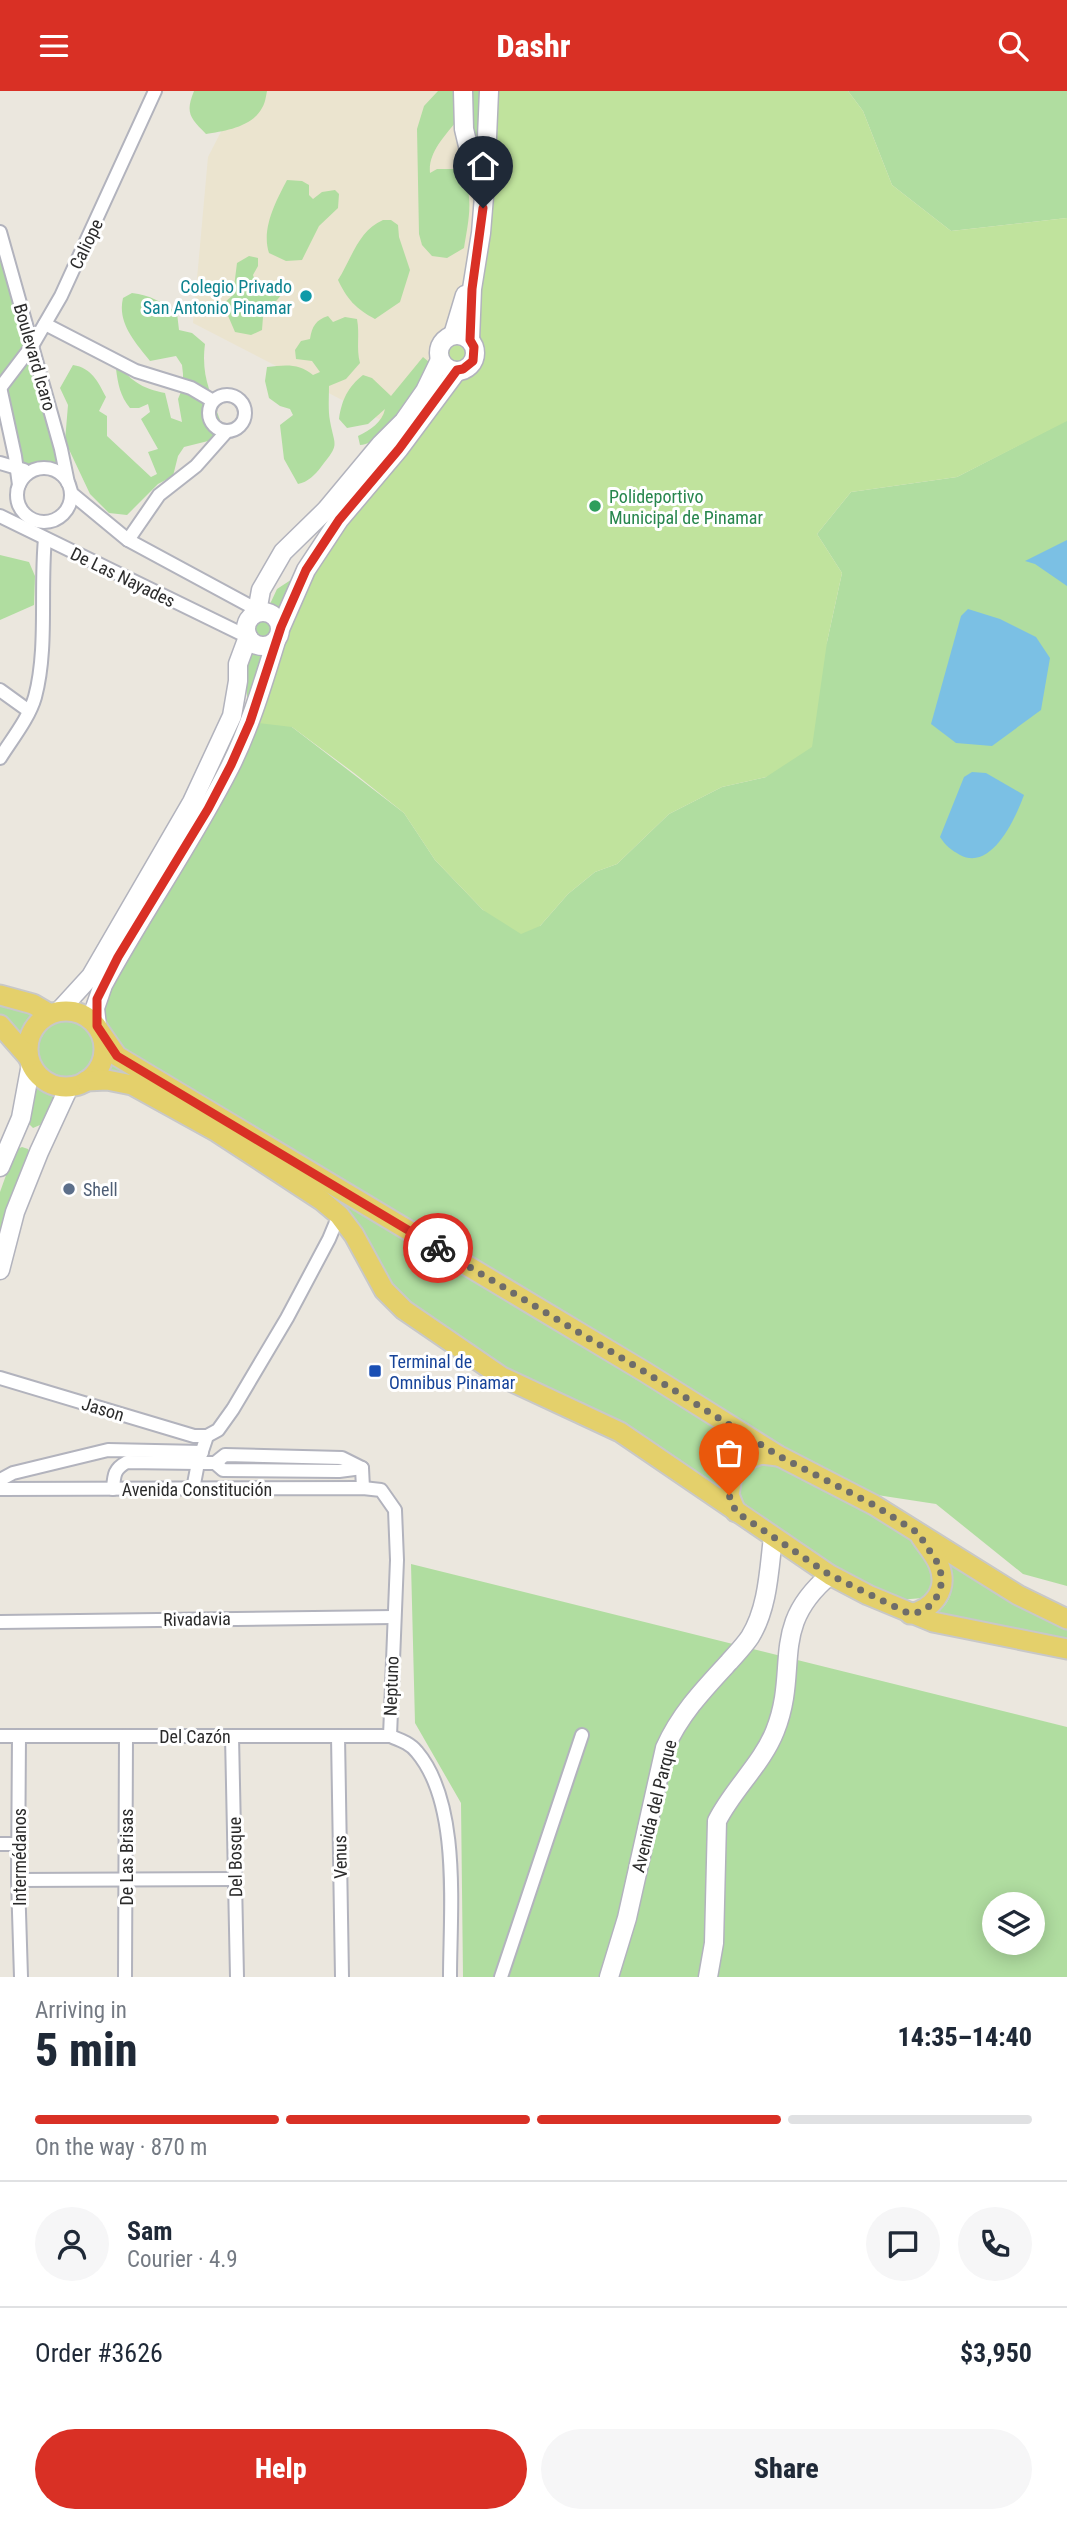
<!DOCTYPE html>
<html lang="en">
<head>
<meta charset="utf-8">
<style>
	body { margin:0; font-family:"Roboto Condensed",sans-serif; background:#f6f6f7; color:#1f2937; height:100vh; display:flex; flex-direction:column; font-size:26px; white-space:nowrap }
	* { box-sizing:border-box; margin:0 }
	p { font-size:23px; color:#747a83 }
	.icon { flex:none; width:38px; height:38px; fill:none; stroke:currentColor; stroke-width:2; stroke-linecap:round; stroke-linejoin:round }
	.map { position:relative; height:1886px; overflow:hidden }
	.details { display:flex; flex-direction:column; background:#fff; flex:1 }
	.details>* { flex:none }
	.tools { position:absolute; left:982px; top:1801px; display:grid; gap:14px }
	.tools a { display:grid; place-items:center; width:63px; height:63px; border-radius:50%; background:#fff; box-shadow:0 4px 18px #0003; font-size:35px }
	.pin { position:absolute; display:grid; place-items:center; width:60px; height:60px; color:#fff; margin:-72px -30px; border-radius:50% 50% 50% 0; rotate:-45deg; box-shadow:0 0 7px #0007 }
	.pin .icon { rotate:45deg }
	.courier { position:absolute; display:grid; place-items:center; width:70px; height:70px; margin:-35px; border:5px solid #d93025; border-radius:50%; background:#fff; color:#222; box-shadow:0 2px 9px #0007 }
	.headline em { font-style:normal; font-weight:800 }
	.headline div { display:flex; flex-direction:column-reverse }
	.headline { display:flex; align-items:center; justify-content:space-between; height:119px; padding:0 35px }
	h1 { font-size:46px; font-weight:800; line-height:52px }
	.bar { display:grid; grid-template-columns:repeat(4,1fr); gap:10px 7px; align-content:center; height:84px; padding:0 35px }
	.bar i { height:9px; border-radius:5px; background:#e0e1e3 }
	.bar .current { background:#d93025 }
	.bar p { grid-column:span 4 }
	.line { display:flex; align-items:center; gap:18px; padding:0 35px; border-top:2px solid #e0e1e3 }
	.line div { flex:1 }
	.round { display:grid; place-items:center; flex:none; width:74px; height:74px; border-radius:37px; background:#f6f6f7 }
	.action { display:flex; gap:14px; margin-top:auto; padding:14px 35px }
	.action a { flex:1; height:80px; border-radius:42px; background:#d93025; color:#fff; font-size:28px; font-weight:800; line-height:80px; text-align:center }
	.action a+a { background:#f6f6f7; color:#1f2937 }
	header { display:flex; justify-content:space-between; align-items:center; height:91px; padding:0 35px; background:#d93025; color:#fff; font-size:32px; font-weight:800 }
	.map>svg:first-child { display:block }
</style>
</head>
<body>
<header><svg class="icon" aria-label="menu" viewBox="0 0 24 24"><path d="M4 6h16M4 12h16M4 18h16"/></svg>Dashr<svg class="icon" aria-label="search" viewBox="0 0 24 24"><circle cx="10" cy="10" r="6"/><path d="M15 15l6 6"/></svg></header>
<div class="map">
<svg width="1067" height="1886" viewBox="0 0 1067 1886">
	<rect width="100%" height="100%" fill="#ebe7de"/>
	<path fill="#ebe4cf" d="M 242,0 L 462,0 L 477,113 L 461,222 L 439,263 L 410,344 L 193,232 L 208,66 Z"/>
	<g fill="#b0dda0" fill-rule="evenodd">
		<path d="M 194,0 L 267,0 C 266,5 265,13 262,17 C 252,36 225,40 206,43 C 190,27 185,22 194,0 Z"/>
		<path d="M 438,0 L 489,0 L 477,94 L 455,32 C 444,46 428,62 430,82 L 437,78 L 459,78 C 476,102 468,131 464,157 L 447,167 L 432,165 L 422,154 L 419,143 L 417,38 L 424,15 Z"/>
		<path d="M 848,0 L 1067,0 L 1067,127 L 951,140 L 892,94 L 863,20 Z"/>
		<path d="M 287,89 L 302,90 L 309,94 L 309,104 L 313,108 L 322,101 L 335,99 L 339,103 L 338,117 L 319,135 L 302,169 L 286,170 L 269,162 C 261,138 276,110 287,89 Z"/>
		<path d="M 383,129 L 391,129 L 398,134 L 399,146 L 410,179 L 400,211 L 375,228 C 356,218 347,208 338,189 C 352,167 358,140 383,129 Z"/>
		<path d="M 0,136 L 61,377 C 48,368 39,368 25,376 L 0,296 Z"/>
		<path d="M 249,165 L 258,167 L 258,175 L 253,184 L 257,195 L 265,199 L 269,193 L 276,193 L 282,203 L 263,226 L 262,239 L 251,244 L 235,241 L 223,213 L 233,204 L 237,172 Z"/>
		<path d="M 132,202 C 150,204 162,211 177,222 L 179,239 L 192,242 L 205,253 C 201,284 210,300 220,329 L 212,349 L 184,356 L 178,365 L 173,385 L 158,393 L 127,424 L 109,422 L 90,403 L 65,350 L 68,314 L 60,297 L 73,274 C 92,277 98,291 106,306 L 99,320 L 107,325 L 107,345 L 151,386 L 157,383 L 148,361 L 158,358 L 141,328 L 150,321 L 148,313 L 139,317 L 130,317 C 120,305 118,293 116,278 C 126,280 128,286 136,291 C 144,297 155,300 165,302 L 171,327 L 182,331 L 178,308 L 183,296 L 183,283 L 182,274 L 176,265 L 150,270 C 135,251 117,232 123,207 Z"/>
		<path d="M 328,225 L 333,231 L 345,226 L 357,228 C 360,244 356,257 360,272 L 346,288 L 329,295 C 329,306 328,319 330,330 C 335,357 340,352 321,376 C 315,384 308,391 298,393 L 284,368 L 280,334 L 293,324 L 290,318 L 280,315 L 269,307 L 265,290 L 267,276 C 285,274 299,272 313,284 L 320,281 L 312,270 L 296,268 L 295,259 L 301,250 L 310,248 C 312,235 316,229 328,225 Z"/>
		<path d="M 423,266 L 429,271 C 419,297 391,352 360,354 L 358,345 C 370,339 382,332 385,318 L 368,333 L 347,337 L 339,328 C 342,308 348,296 363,284 L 372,287 L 391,305 Z"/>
		<path d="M 1067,329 L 1067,1495 L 1023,1483 L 936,1413 L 877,1404 L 779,1365 L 117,965 L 95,917 L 250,631 L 244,577 L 248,530 L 252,525 L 270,513 L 277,498 L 306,479 L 292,636 L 404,722 L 435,769 L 483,819 L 540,835 L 568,803 L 595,781 L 617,773 L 669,723 L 722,696 L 766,686 L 827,551 L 842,482 L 817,443 L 851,401 L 957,386 Z"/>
		<path d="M 0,464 L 29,471 L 35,485 L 34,514 L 0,529 Z"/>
		<path d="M 0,909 L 35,921 L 27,929 L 20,945 L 0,924 Z"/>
		<circle cx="67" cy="959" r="32"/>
		<path d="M 108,963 L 757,1359 L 721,1402 L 529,1293 L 417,1219 L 394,1199 L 340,1117 L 98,986 L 105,976 Z"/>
		<path d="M 36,996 L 57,1003 L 40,1034 L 33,1037 L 28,1032 Z"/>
		<path d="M 22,1056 L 28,1058 L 30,1064 L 3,1139 L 0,1140 L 0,1101 L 15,1059 Z"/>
		<path d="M 780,1371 L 914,1447 L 932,1474 L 934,1488 L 931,1500 L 923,1507 L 898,1509 L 850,1488 L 747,1423 L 736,1398 C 748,1374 753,1373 780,1371 Z"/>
		<path d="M 947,1468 L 1067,1535 L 1067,1550 L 945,1525 L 937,1522 C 956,1507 954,1489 947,1468 Z"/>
		<path d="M 411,1473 L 1067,1636 L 1067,1886 L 463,1886 L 461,1712 L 415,1632 ZM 994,1813 L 1032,1813 L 1032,1852 L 994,1852 Z"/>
	</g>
	<path fill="#c0e39d" d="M 490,0 L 848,0 L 863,20 L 892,94 L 951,140 L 1067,127 L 1067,330 L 957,386 L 851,401 L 817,443 L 842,482 L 827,551 L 812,656 L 766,686 L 722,696 L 669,723 L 617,773 L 595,781 L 568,803 L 540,835 L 521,843 L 483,819 L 435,769 L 404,722 L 354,682 L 292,636 L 250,631 L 306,479 L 426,323 L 470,196 Z"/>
	<g fill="#7bc0e4">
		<path d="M 1067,449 L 1067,495 L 1035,473 L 1025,470 Z"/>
		<path d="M 968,518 L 1000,528 L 1036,546 L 1050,567 L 1041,619 L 992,655 L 956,652 L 931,633 L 961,525 Z"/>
		<path d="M 972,681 L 986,682 L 1024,704 C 1016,726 992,781 960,764 C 951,759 945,754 940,746 L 964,686 Z"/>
	</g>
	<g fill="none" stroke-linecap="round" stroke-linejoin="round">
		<defs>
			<g id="street">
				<path d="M 0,141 L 61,358 L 68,392"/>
				<path d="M 45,233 L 136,280 L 191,297 L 213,310"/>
				<path d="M 0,296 L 15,365 L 19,394"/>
				<path d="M 0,297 L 32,255 L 61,205 L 155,0"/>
				<circle cx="227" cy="322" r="18"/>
				<path d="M 0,372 L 24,379"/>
				<circle cx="44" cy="404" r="27"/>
				<path d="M 71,402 L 128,449 L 252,516 L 257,521"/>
				<path d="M 0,425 L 248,546"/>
				<path d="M 128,449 L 159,404 L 196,375 L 227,340"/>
				<path d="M 0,599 L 29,620"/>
				<path d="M 0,667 C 12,648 29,627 35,606 C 48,558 40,498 45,448"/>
				<path d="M 0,1287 L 194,1345 L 207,1345"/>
				<path d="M 215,1372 L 223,1379 L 339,1380 L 362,1377"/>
				<path d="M 0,1389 L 13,1382 L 108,1359 L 202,1361"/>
				<path d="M 0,1398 L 363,1397 L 381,1399 L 395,1419 L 397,1469 L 390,1645"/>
				<path d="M 113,1398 C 114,1384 114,1378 127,1371 L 198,1372 L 207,1345 L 218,1339 L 233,1318 L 287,1227 L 329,1148 L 339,1124"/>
				<path d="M 193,1398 L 198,1372 L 215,1372 L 225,1364 L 342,1367 L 362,1377 L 363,1397"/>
				<path d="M 0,1531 L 394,1526"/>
				<path d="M 0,1645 L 390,1645 C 400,1649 410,1652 417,1661 C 461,1713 450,1821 450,1886"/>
				<path d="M 19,1645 L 18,1789 L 21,1886"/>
				<path d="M 232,1645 L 237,1886"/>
				<path d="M 338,1645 L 342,1886"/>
				<path d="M 0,1753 L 18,1753"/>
				<path d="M 18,1789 L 235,1788"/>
				<path d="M 125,1886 L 126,1645"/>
				<path d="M 501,1886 L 582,1644"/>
			</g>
			<g id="secondary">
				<path d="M 463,0 L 464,38 L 477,93"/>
				<path d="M 453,244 L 465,204"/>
				<circle cx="457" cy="262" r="18"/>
				<path d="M 470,249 L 472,198 L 481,142 L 485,93 L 489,0"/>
				<circle cx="263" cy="538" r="17"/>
				<path d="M 257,521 L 261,499 L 283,461 L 326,419 L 381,353 L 404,330 L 425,300 L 440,269"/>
				<path d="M 281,536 L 306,479 L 339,429 L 399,358 L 457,280"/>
				<path d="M 59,920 L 91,885 L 192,711 L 232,625 L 238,590 L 238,573 L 248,546"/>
				<path d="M 97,935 L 95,917 L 103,894 C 143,820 192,751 230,676 C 250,636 263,592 276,550"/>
				<path d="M 0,1076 L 21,1027 L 31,973"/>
				<path d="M 0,1179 L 15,1121 L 39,1061 L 69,996"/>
				<path d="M 609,1886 L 627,1827 L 665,1657 C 680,1623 704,1598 729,1571 C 736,1563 744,1555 750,1546 C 768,1517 769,1479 773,1446"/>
				<path d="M 708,1886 L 714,1852 L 717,1730 C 733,1698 762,1673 775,1640 C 800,1577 768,1536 830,1484"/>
			</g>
			<g id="primary">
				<path d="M 0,904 L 33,913 L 50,923"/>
				<circle cx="66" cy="958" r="38"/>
				<path d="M 0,934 L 28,966"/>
				<path d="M 101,942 L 117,965 L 645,1281 L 779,1365 L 874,1414 L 1018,1504 L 1067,1528"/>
				<path d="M 86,990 L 107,989 L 132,994 L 217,1041 L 321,1109 L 339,1124 L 354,1144 L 384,1199 L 404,1219 L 502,1286 L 620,1341 L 830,1484 L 868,1504 L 933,1531 L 1067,1558"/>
				<path d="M 736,1421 L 729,1404 L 732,1385 L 743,1370 L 761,1363 L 778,1365"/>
				<path d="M 910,1523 C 933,1518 949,1499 939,1474 C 935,1464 927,1455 921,1446"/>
			</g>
		</defs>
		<use href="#street" stroke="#b2b3bd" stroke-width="16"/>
		<use href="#secondary" stroke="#b2b3bd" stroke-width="21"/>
		<use href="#primary" stroke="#c8c8c8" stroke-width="23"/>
		<use href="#street" stroke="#fff" stroke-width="12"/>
		<use href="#secondary" stroke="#fff" stroke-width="18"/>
		<use href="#primary" stroke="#e4d06b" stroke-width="19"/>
	</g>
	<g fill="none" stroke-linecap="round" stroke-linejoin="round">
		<path stroke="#6e6d6a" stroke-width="7" stroke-dasharray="0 12.6" d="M 438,1157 L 645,1281 L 779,1365 L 874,1414 L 918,1442 L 939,1474 L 942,1488 L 940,1499 L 934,1511 L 923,1520 L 910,1523 L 830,1484 L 736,1421 L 729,1404"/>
		<path stroke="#d93025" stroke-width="9" d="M 438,1157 L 117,965 L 97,935 L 97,908 L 118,866 L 208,718 L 231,674 L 250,631 L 281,536 L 306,479 L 339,429 L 399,358 L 457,279 L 463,278 L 473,270 L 474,256 L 470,249 L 472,198 L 483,117"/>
	</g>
	<circle fill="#0f9aa8" stroke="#fff" stroke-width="2.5" cx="306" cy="205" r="7"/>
	<circle fill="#2e9e5b" stroke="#fff" stroke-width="2.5" cx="595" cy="415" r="7"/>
	<circle fill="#5c6f8a" stroke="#fff" stroke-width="2.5" cx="69" cy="1098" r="7"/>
	<rect fill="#1a4fb4" stroke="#fff" stroke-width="2.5" x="368" y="1273" width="14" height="14" rx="3.5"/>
	<g text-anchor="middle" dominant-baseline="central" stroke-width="6" stroke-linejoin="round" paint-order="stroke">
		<g font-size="18" fill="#2b2b2b" stroke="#fff">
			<text transform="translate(86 153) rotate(-64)">Caliope</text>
			<text transform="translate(35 266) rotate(74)">Boulevard Icaro</text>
			<text transform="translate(123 486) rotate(26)">De Las Nayades</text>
			<text transform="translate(103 1318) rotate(17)">Jason</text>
			<text x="197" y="1398">Avenida Constitución</text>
			<text transform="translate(197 1528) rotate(-1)">Rivadavia</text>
			<text transform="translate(391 1595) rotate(-88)">Neptuno</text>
			<text x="195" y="1645">Del Cazón</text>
			<text transform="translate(654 1715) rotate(-76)">Avenida del Parque</text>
			<text transform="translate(19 1766) rotate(-90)">Intermédanos</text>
			<text transform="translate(126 1766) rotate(-90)">De Las Brisas</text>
			<text transform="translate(235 1766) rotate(-91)">Del Bosque</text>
			<text transform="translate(340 1766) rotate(-91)">Venus</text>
		</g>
		<g font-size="18" fill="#0d838f" stroke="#fff" text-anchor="end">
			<text x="292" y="195">Colegio Privado<tspan x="292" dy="21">San Antonio Pinamar</tspan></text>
		</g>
		<g font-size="18" fill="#27864d" stroke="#fff" text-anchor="start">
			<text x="609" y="405">Polideportivo<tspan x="609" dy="21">Municipal de Pinamar</tspan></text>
		</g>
		<g font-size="18" fill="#4e5e75" stroke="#fff" text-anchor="start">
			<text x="83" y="1098">Shell</text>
		</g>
		<g font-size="18" fill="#164399" stroke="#fff" text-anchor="start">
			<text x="389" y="1270">Terminal de<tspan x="389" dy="21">Omnibus Pinamar</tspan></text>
		</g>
	</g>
</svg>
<div class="tools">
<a><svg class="icon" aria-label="layers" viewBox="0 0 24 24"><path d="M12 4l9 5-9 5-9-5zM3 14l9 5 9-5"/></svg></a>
</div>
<div class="pin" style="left:729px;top:1404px;background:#ea580c"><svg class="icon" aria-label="bag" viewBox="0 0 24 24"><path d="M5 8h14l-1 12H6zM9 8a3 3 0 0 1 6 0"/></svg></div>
<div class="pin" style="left:483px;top:117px;background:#1f2937"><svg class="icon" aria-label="home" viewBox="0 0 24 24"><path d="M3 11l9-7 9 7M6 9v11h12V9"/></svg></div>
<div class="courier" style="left:438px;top:1157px"><svg class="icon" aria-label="bike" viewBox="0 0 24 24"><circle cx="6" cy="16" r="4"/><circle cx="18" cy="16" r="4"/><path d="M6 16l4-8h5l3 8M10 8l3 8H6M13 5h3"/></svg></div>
</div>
<section class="details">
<div class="headline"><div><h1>5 min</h1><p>Arriving in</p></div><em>14:35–14:40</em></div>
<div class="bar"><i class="current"></i><i class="current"></i><i class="current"></i><i></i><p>On the way · 870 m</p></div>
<div class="line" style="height:126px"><a class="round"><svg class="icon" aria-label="person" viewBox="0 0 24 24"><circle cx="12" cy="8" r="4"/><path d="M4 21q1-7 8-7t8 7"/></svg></a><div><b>Sam</b><p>Courier · 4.9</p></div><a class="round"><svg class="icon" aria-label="chat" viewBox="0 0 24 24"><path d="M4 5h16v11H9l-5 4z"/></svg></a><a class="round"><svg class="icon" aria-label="phone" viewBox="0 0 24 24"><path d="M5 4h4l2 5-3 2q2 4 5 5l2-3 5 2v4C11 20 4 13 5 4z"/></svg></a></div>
<div class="line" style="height:91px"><div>Order #3626</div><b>$3,950</b></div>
<div class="action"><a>Help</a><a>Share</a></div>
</section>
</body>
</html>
